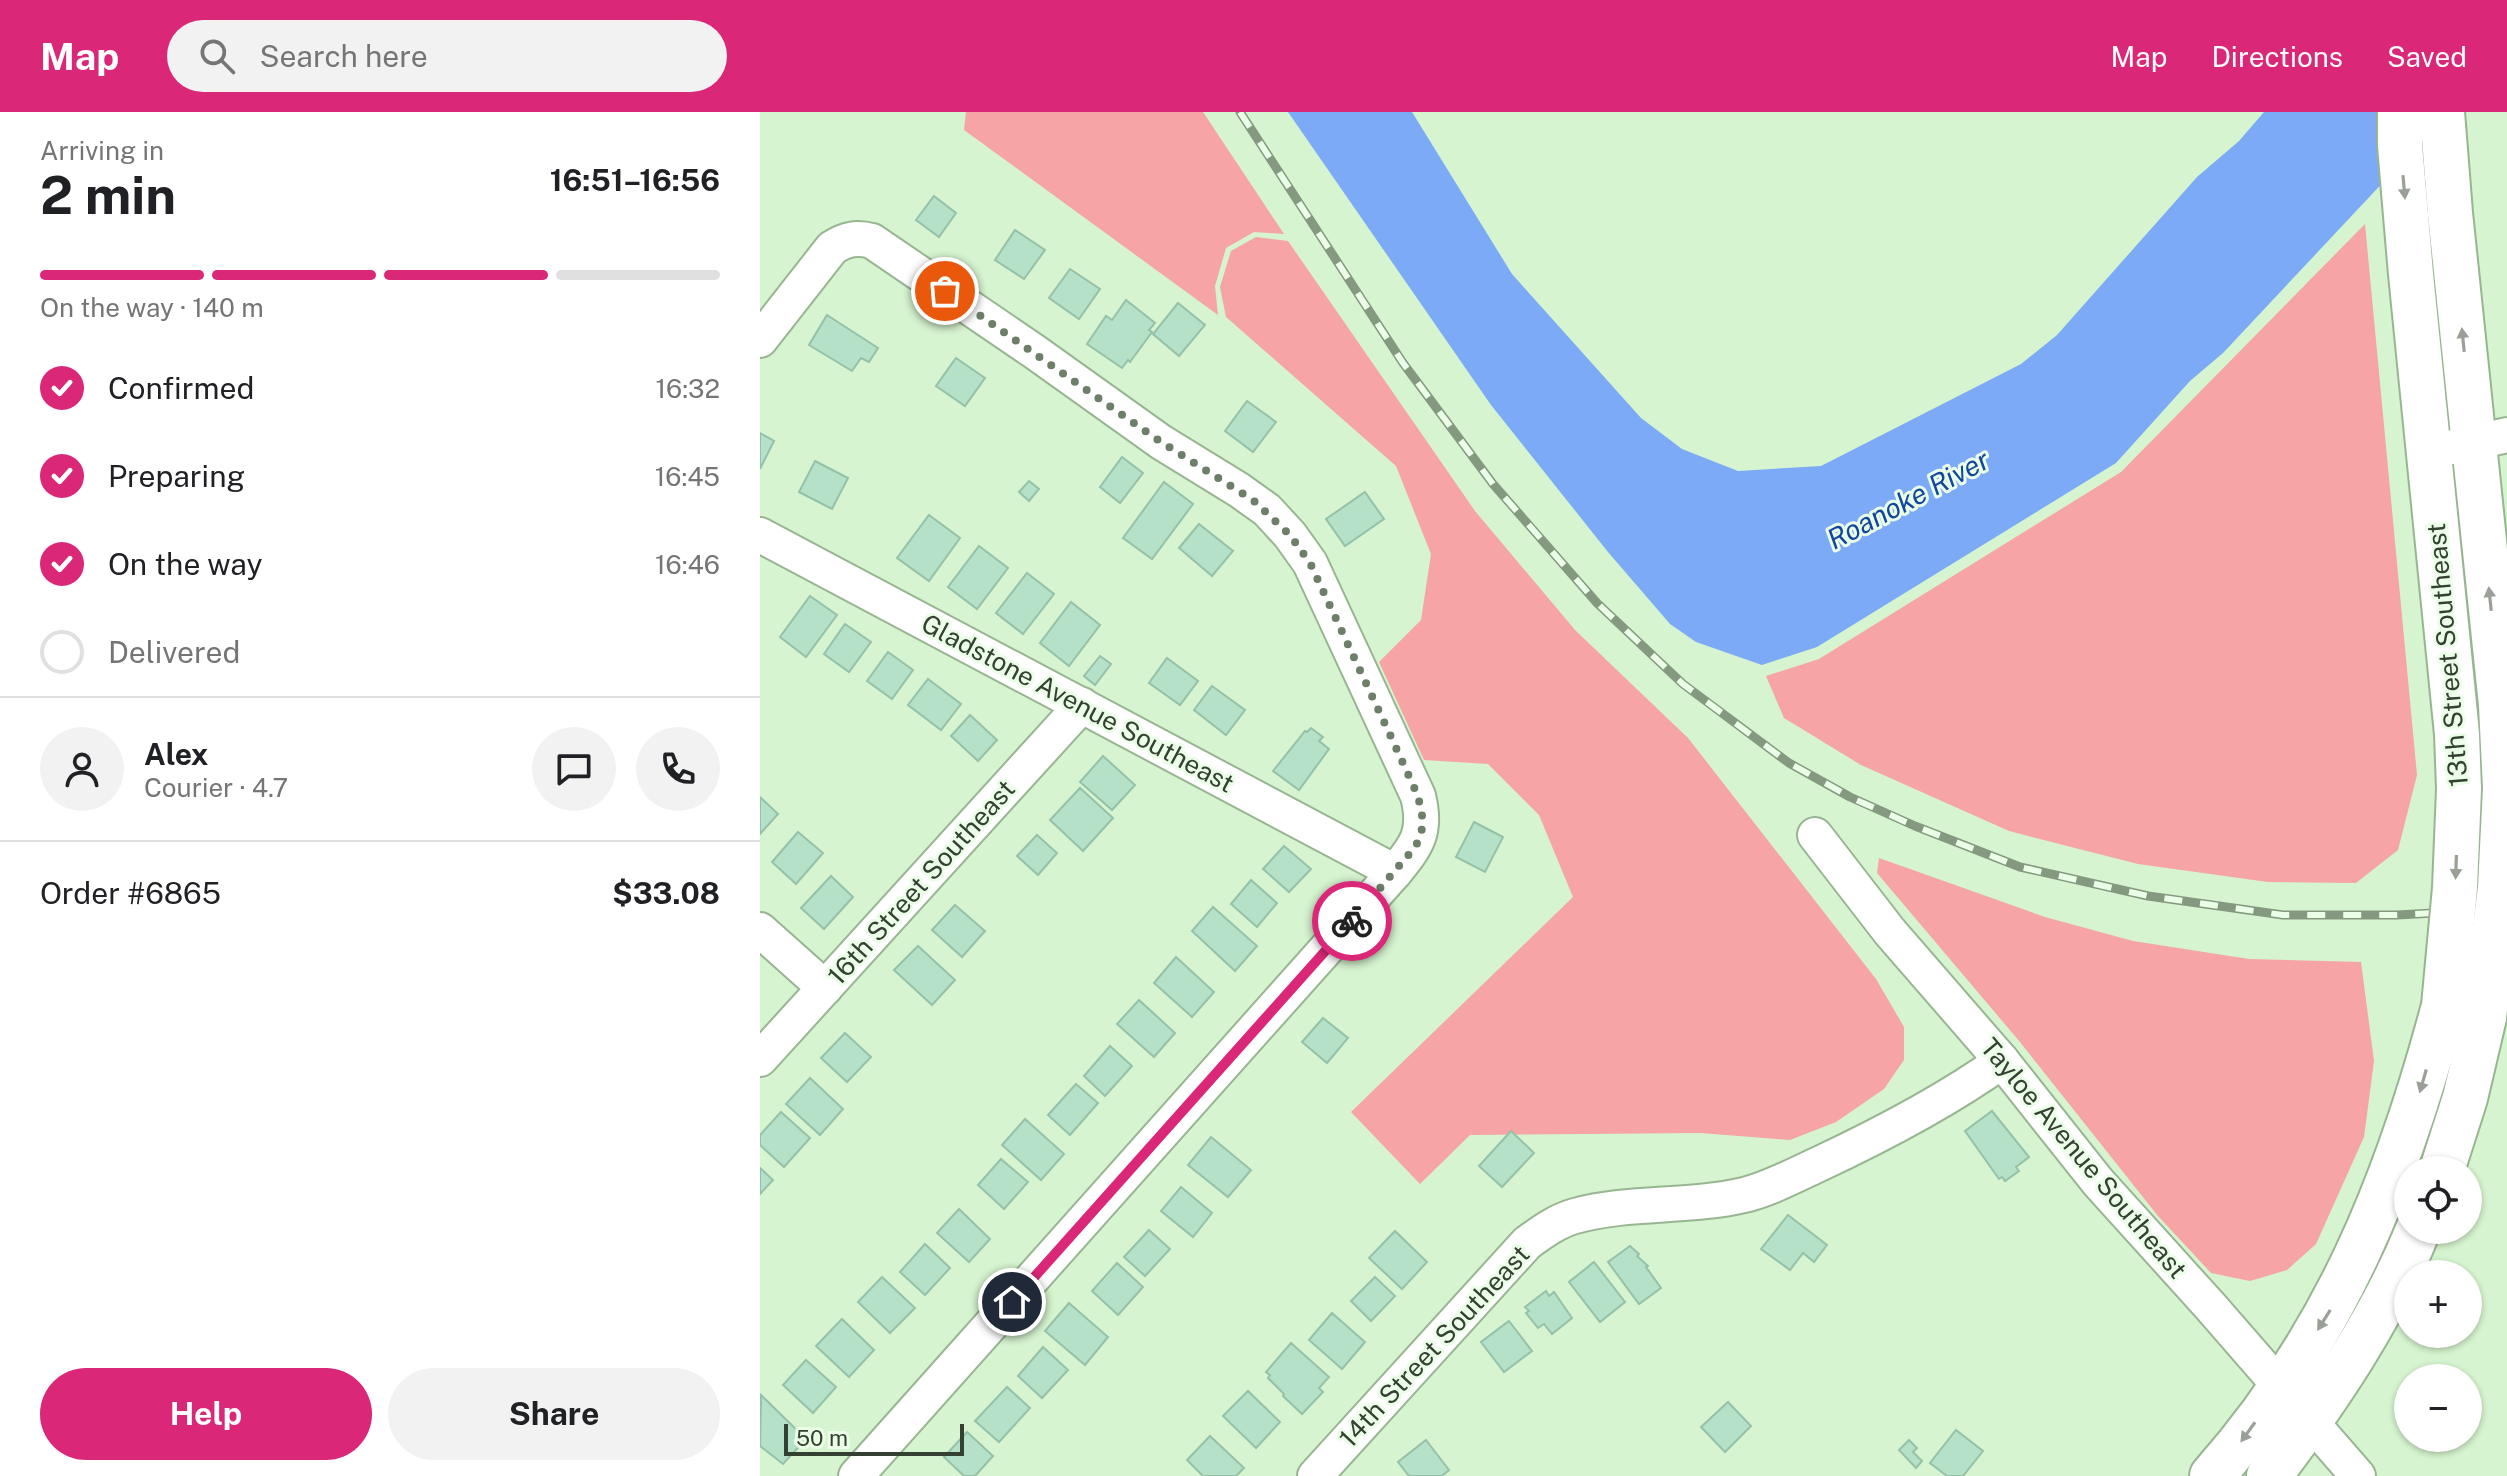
<!DOCTYPE html>
<html lang="en">
<head>
<meta charset="utf-8">
<style>
	body { margin:0; font-family:"Public Sans",sans-serif; background:#f2f2f2; color:#202124; height:100vh; display:flex; flex-direction:column; font-size:30px; white-space:nowrap }
	* { box-sizing:border-box; margin:0 }
	p { font-size:26px; color:#757577 }
	.icon { flex:none; width:44px; height:44px; fill:none; stroke:currentColor; stroke-width:2; stroke-linecap:round; stroke-linejoin:round }
	.map { position:relative; flex:1; overflow:hidden }
	.sheet { display:flex; flex-direction:column; background:#fff; width:760px }
	.sheet>* { flex:none }
	.controls { position:absolute; left:1634px; top:1044px; display:grid; gap:16px }
	.controls a { display:grid; place-items:center; width:88px; height:88px; border-radius:50%; background:#fff; box-shadow:0 2px 6px #0004; font-size:40px }
	.scale { position:absolute; left:24px; bottom:20px; width:180px; box-sizing:border-box; padding-left:8px; border:4px solid #344032; border-top:0; font-size:22px; line-height:28px; white-space:nowrap; color:#344032; -webkit-text-stroke:6px #ebfee7; paint-order:stroke }
	.pin { position:absolute; display:grid; place-items:center; width:68px; height:68px; color:#fff; margin:-34px; border:4px solid #fff; border-radius:50%; box-shadow:0 2px 8px #0007 }
	.courier { position:absolute; display:grid; place-items:center; width:80px; height:80px; margin:-40px; border:6px solid #db2777; border-radius:50%; background:#fff; color:#222; box-shadow:0 2px 10px #0007 }
	.headline em { font-style:normal; font-weight:700 }
	.headline div { display:flex; flex-direction:column-reverse }
	.headline { display:flex; align-items:center; justify-content:space-between; height:136px; padding:0 40px }
	h1 { font-size:52px; font-weight:700; line-height:60px }
	.bar { display:grid; grid-template-columns:repeat(4,1fr); gap:12px 8px; align-content:center; height:96px; padding:0 40px }
	.bar i { height:10px; border-radius:6px; background:#e0e0e0 }
	.bar .selected { background:#db2777 }
	.bar p { grid-column:span 4 }
	.line { display:flex; align-items:center; gap:20px; padding:0 40px; border-top:2px solid #e0e0e0 }
	.line div { flex:1 }
	.round { display:grid; place-items:center; flex:none; width:84px; height:84px; border-radius:42px; background:#f2f2f2 }
	ol { padding:0 40px; list-style:none }
	li { display:flex; align-items:center; gap:24px; height:88px }
	li p { margin-inline-start:auto }
	li .icon { padding:8px; border-radius:50%; background:#db2777; color:#fff; stroke-width:4 }
	li:last-child { color:#757577 }
	li i { width:44px; height:44px; border:4px solid #e0e0e0; border-radius:50% }
	.cta { display:flex; gap:16px; margin-top:auto; padding:16px 40px }
	.cta a { flex:1; height:92px; border-radius:48px; background:#db2777; color:#fff; font-size:32px; font-weight:700; line-height:92px; text-align:center }
	.cta a+a { background:#f2f2f2; color:#202124 }
	header { display:flex; align-items:center; gap:48px; box-sizing:border-box; height:112px; padding:0 40px; background:#db2777; color:#fff }
	header strong { font-size:38px }
	nav { display:flex; gap:44px; margin-inline-start:auto; font-size:28px }
	.search { width:560px; height:72px; background:#f2f2f2; display:flex; align-items:center; gap:20px; box-sizing:border-box; padding:0 28px; border-radius:44px; color:#757577; font-size:30px }
	main { display:flex; flex:1; min-height:0 }
	.map>svg:first-child { display:block }
</style>
</head>
<body>
<header>
<strong>Map</strong>
<div class="search"><svg class="icon" aria-label="search" viewBox="0 0 24 24"><circle cx="10" cy="10" r="6"/><path d="M15 15l6 6"/></svg>Search here</div>
<nav><a>Map</a><a>Directions</a><a>Saved</a></nav>
</header>
<main>
<section class="sheet">
<div class="headline"><div><h1>2 min</h1><p>Arriving in</p></div><em>16:51–16:56</em></div>
<div class="bar"><i class="selected"></i><i class="selected"></i><i class="selected"></i><i></i><p>On the way · 140 m</p></div>
<ol>
<li><svg class="icon" aria-label="check" viewBox="0 0 24 24"><path d="M5 12l5 5 9-10"/></svg>Confirmed<p>16:32</p></li>
<li><svg class="icon" aria-label="check" viewBox="0 0 24 24"><path d="M5 12l5 5 9-10"/></svg>Preparing<p>16:45</p></li>
<li><svg class="icon" aria-label="check" viewBox="0 0 24 24"><path d="M5 12l5 5 9-10"/></svg>On the way<p>16:46</p></li>
<li><i></i>Delivered</li>
</ol>
<div class="line" style="height:144px"><a class="round"><svg class="icon" aria-label="person" viewBox="0 0 24 24"><circle cx="12" cy="8" r="4"/><path d="M4 21q1-7 8-7t8 7"/></svg></a><div><b>Alex</b><p>Courier · 4.7</p></div><a class="round"><svg class="icon" aria-label="chat" viewBox="0 0 24 24"><path d="M4 5h16v11H9l-5 4z"/></svg></a><a class="round"><svg class="icon" aria-label="phone" viewBox="0 0 24 24"><path d="M5 4h4l2 5-3 2q2 4 5 5l2-3 5 2v4C11 20 4 13 5 4z"/></svg></a></div>
<div class="line" style="height:104px"><div>Order #6865</div><b>$33.08</b></div>
<div class="cta"><a>Help</a><a>Share</a></div>
</section>
<div class="map">
<svg width="1747" height="1364" viewBox="0 0 1747 1364">
	<rect width="100%" height="100%" fill="#d6f4cf"/>
	<g fill="#f6a4a4">
		<path d="M 206,0 L 443,0 L 524,122 L 494,120 L 466,136 L 455,174 L 458,203 L 204,18 Z"/>
		<path d="M 1605,112 L 1657,663 L 1638,738 L 1596,771 L 1508,770 L 1378,752 L 1249,719 L 1101,653 L 1024,606 L 1006,564 L 1059,547 L 1361,360 Z"/>
		<path d="M 496,125 L 528,129 L 715,399 L 815,518 L 928,626 L 1116,867 L 1144,915 L 1144,948 L 1124,977 L 1076,1010 L 1030,1028 L 941,1021 L 710,1023 L 660,1072 L 591,1000 L 813,785 L 779,703 L 728,652 L 664,648 L 619,550 L 661,508 L 671,442 L 636,354 L 466,205 L 460,175 L 471,139 Z"/>
		<path d="M 1119,746 L 1285,805 L 1373,829 L 1489,847 L 1601,850 L 1614,949 L 1604,1025 L 1556,1132 L 1527,1158 L 1490,1169 L 1451,1161 L 1398,1104 L 1260,930 L 1117,761 Z"/>
	</g>
	<path fill="#7caaf7" d="M 528,0 L 652,0 L 752,162 L 881,306 L 922,337 L 978,359 L 1061,354 L 1261,252 L 1297,223 L 1437,65 L 1479,29 L 1504,0 L 1689,0 L 1463,241 L 1430,269 L 1356,351 L 1057,535 L 1002,553 L 936,530 L 910,512 L 848,440 L 731,293 Z"/>
	<g fill="#b4e1c8" stroke="#95c1a9" stroke-width="2">
		<path d="M 174,84 L 196,101 L 179,125 L 156,108 Z"/>
		<path d="M 255,118 L 285,138 L 264,167 L 235,148 Z"/>
		<path d="M 310,157 L 340,177 L 319,207 L 289,186 Z"/>
		<path d="M 366,188 L 395,211 L 389,218 L 392,220 L 370,250 L 368,248 L 362,256 L 327,232 L 346,204 L 352,208 Z"/>
		<path d="M 418,191 L 445,213 L 419,244 L 393,222 Z"/>
		<path d="M 67,203 L 118,236 L 109,250 L 101,246 L 92,259 L 49,233 Z"/>
		<path d="M 196,246 L 225,266 L 205,294 L 176,274 Z"/>
		<path d="M 487,289 L 516,310 L 493,340 L 465,319 Z"/>
		<path d="M 0,321 L 14,329 L 0,357 Z"/>
		<path d="M 362,345 L 383,361 L 360,391 L 340,375 Z"/>
		<path d="M 55,349 L 88,366 L 72,397 L 39,380 Z"/>
		<path d="M 269,369 L 279,377 L 269,389 L 259,380 Z"/>
		<path d="M 404,370 L 433,392 L 392,447 L 363,426 Z"/>
		<path d="M 605,380 L 624,407 L 585,434 L 566,407 Z"/>
		<path d="M 169,403 L 200,426 L 169,469 L 137,446 Z"/>
		<path d="M 439,412 L 473,439 L 452,464 L 419,436 Z"/>
		<path d="M 219,434 L 248,456 L 217,497 L 188,475 Z"/>
		<path d="M 267,461 L 294,482 L 263,522 L 236,501 Z"/>
		<path d="M 50,484 L 77,503 L 46,545 L 20,525 Z"/>
		<path d="M 311,490 L 340,513 L 309,554 L 280,531 Z"/>
		<path d="M 85,512 L 111,530 L 89,560 L 64,542 Z"/>
		<path d="M 128,540 L 153,558 L 132,587 L 107,569 Z"/>
		<path d="M 340,544 L 351,552 L 335,573 L 324,564 Z"/>
		<path d="M 407,546 L 438,569 L 420,593 L 389,571 Z"/>
		<path d="M 168,567 L 201,592 L 181,618 L 148,593 Z"/>
		<path d="M 452,574 L 485,598 L 466,623 L 434,598 Z"/>
		<path d="M 210,603 L 237,628 L 218,649 L 191,624 Z"/>
		<path d="M 551,616 L 563,625 L 559,629 L 569,637 L 539,678 L 513,659 L 545,619 L 547,620 Z"/>
		<path d="M 343,644 L 375,673 L 352,698 L 320,670 Z"/>
		<path d="M 320,676 L 353,706 L 323,739 L 290,708 Z"/>
		<path d="M 0,685 L 18,702 L 0,722 Z"/>
		<path d="M 714,710 L 743,725 L 725,760 L 696,745 Z"/>
		<path d="M 38,720 L 63,741 L 36,772 L 12,750 Z"/>
		<path d="M 277,723 L 297,741 L 278,763 L 257,744 Z"/>
		<path d="M 524,734 L 551,757 L 529,780 L 503,757 Z"/>
		<path d="M 71,764 L 93,785 L 64,817 L 41,796 Z"/>
		<path d="M 491,768 L 517,791 L 497,815 L 471,792 Z"/>
		<path d="M 195,793 L 225,819 L 202,845 L 172,818 Z"/>
		<path d="M 453,795 L 497,834 L 475,859 L 432,819 Z"/>
		<path d="M 158,834 L 195,868 L 172,893 L 134,858 Z"/>
		<path d="M 416,845 L 454,880 L 432,905 L 394,871 Z"/>
		<path d="M 379,888 L 415,921 L 394,945 L 357,912 Z"/>
		<path d="M 563,906 L 588,926 L 567,951 L 542,930 Z"/>
		<path d="M 85,921 L 111,945 L 87,970 L 61,946 Z"/>
		<path d="M 350,934 L 372,954 L 345,984 L 324,964 Z"/>
		<path d="M 50,966 L 83,997 L 60,1023 L 26,992 Z"/>
		<path d="M 316,972 L 338,991 L 310,1023 L 288,1003 Z"/>
		<path d="M 1232,999 L 1269,1045 L 1256,1055 L 1259,1059 L 1245,1069 L 1242,1065 L 1239,1067 L 1205,1019 Z"/>
		<path d="M 21,1000 L 50,1026 L 24,1055 L 0,1033 L 0,1023 Z"/>
		<path d="M 265,1007 L 304,1042 L 281,1068 L 242,1033 Z"/>
		<path d="M 751,1019 L 774,1041 L 742,1075 L 719,1054 Z"/>
		<path d="M 451,1025 L 491,1058 L 468,1085 L 428,1053 Z"/>
		<path d="M 241,1047 L 268,1070 L 244,1097 L 218,1073 Z"/>
		<path d="M 0,1056 L 13,1068 L 0,1082 Z"/>
		<path d="M 421,1075 L 452,1101 L 433,1125 L 401,1099 Z"/>
		<path d="M 199,1097 L 230,1127 L 209,1150 L 177,1121 Z"/>
		<path d="M 1028,1103 L 1067,1133 L 1054,1150 L 1043,1141 L 1030,1158 L 1001,1137 Z"/>
		<path d="M 389,1118 L 410,1137 L 385,1164 L 364,1145 Z"/>
		<path d="M 635,1119 L 667,1150 L 642,1177 L 609,1146 Z"/>
		<path d="M 165,1132 L 190,1156 L 165,1183 L 140,1160 Z"/>
		<path d="M 870,1134 L 879,1142 L 877,1144 L 888,1154 L 886,1155 L 901,1176 L 879,1192 L 848,1150 Z"/>
		<path d="M 834,1150 L 865,1190 L 840,1210 L 809,1170 Z"/>
		<path d="M 357,1151 L 383,1175 L 358,1203 L 332,1179 Z"/>
		<path d="M 122,1165 L 155,1196 L 130,1221 L 98,1190 Z"/>
		<path d="M 615,1165 L 635,1184 L 611,1209 L 591,1189 Z"/>
		<path d="M 786,1179 L 789,1184 L 794,1180 L 812,1206 L 792,1222 L 784,1212 L 778,1216 L 766,1201 L 769,1199 L 765,1195 Z"/>
		<path d="M 309,1191 L 348,1225 L 325,1253 L 285,1219 Z"/>
		<path d="M 572,1201 L 605,1230 L 582,1257 L 549,1228 Z"/>
		<path d="M 82,1207 L 114,1238 L 89,1265 L 56,1234 Z"/>
		<path d="M 749,1209 L 772,1239 L 744,1260 L 721,1230 Z"/>
		<path d="M 531,1231 L 569,1265 L 559,1276 L 563,1280 L 542,1302 L 523,1284 L 524,1282 L 508,1266 L 510,1263 L 506,1260 Z"/>
		<path d="M 283,1235 L 308,1258 L 282,1286 L 258,1264 Z"/>
		<path d="M 46,1248 L 76,1275 L 53,1301 L 23,1273 Z"/>
		<path d="M 247,1275 L 270,1296 L 239,1330 L 215,1309 Z"/>
		<path d="M 488,1279 L 520,1310 L 496,1336 L 463,1304 Z"/>
		<path d="M 1,1283 L 46,1327 L 23,1352 L 0,1334 Z"/>
		<path d="M 968,1290 L 991,1314 L 965,1340 L 941,1315 Z"/>
		<path d="M 1196,1318 L 1223,1339 L 1203,1364 L 1187,1364 L 1170,1351 Z"/>
		<path d="M 207,1320 L 233,1344 L 215,1364 L 204,1364 L 184,1345 Z"/>
		<path d="M 450,1324 L 484,1356 L 476,1364 L 443,1364 L 427,1348 Z"/>
		<path d="M 666,1328 L 689,1358 L 682,1364 L 649,1364 L 638,1350 Z"/>
		<path d="M 1149,1328 L 1157,1336 L 1153,1340 L 1162,1349 L 1156,1356 L 1139,1338 Z"/>
	</g>
	<g fill="none" stroke-linecap="round" stroke-linejoin="round">
		<defs>
			<g id="minor">
				<path d="M 0,228 L 72,136 C 86,127 96,125 112,129 L 275,240 L 401,330 L 479,378 L 507,398 L 530,423 L 550,451 L 658,684 C 667,720 657,733 635,760 L 96,1364"/>
				<path d="M 1693,335 L 1747,323"/>
				<path d="M 0,423 L 635,760"/>
				<path d="M 1055,723 L 1130,820 L 1242,949 L 1338,1070 L 1451,1195 L 1598,1364"/>
				<path d="M 0,818 L 65,876"/>
				<path d="M 0,947 L 322,593"/>
				<path d="M 555,1364 L 767,1131 C 782,1120 797,1109 815,1104 C 869,1089 929,1096 984,1083 C 1009,1077 1033,1064 1057,1053 C 1121,1023 1185,990 1242,949"/>
			</g>
			<g id="major">
				<path d="M 1640,0 L 1640,33 L 1651,162 L 1697,622 L 1699,677"/>
				<path d="M 1682,0 L 1690,101 L 1741,593 L 1745,676"/>
				<path d="M 1682,1058 L 1705,986 L 1724,905"/>
				<path d="M 1452,1364 C 1575,1225 1637,1071 1684,894"/>
				<path d="M 1509,1364 C 1567,1288 1622,1207 1658,1118"/>
			</g>
		</defs>
		<use href="#minor" stroke="#98b592" stroke-width="38"/>
		<use href="#major" stroke="#98b592" stroke-width="48"/>
		<use href="#minor" stroke="#fff" stroke-width="34"/>
		<use href="#major" stroke="#fff" stroke-width="44"/>
		<defs>
			<path id="rail" d="M 480,0 L 643,251 L 733,372 L 837,491 L 923,572 L 1029,651 L 1090,685 L 1155,714 L 1260,755 L 1388,784 L 1523,803 L 1637,803 L 1693,800 L 1747,792"/>
		</defs>
		<use href="#rail" stroke="#84997f" stroke-width="9"/>
		<use href="#rail" stroke="#ebfee7" stroke-width="6" stroke-dasharray="18" stroke-linecap="butt"/>
		<defs>
			<g id="major-bridge">
				<path d="M 1684,894 L 1695,776 L 1699,677"/>
				<path d="M 1724,905 L 1740,776 L 1745,676"/>
			</g>
		</defs>
		<use href="#major-bridge" stroke="#98b592" stroke-width="48" stroke-linecap="butt"/>
		<use href="#major-bridge" stroke="#fff" stroke-width="44"/>
	</g>
	<defs><path id="oneway-solid" d="M-6-.8H1V-3.2L6.5 0L1 3.2V.8H-6Z" transform="scale(2)"/></defs>
	<g fill="#9aa098">
		<use href="#oneway-solid" transform="translate(1644 75) rotate(85)"/>
		<use href="#oneway-solid" transform="translate(1703 228) rotate(-96)"/>
		<use href="#oneway-solid" transform="translate(1730 487) rotate(-96)"/>
		<use href="#oneway-solid" transform="translate(1696 755) rotate(92)"/>
		<use href="#oneway-solid" transform="translate(1663 969) rotate(106)"/>
		<use href="#oneway-solid" transform="translate(1564 1208) rotate(122)"/>
		<use href="#oneway-solid" transform="translate(1488 1320) rotate(126)"/>
	</g>
	<g fill="none" stroke-linecap="round" stroke-linejoin="round">
		<path stroke="#6d7f69" stroke-width="8" stroke-dasharray="0 14.4" d="M 185,179 L 401,330 L 493,388 L 530,423 L 550,451 L 632,627 L 658,684 L 662,702 L 662,717 L 656,734 L 592,809"/>
		<path stroke="#db2777" stroke-width="10" d="M 252,1190 L 592,809"/>
	</g>
	<g text-anchor="middle" dominant-baseline="central" stroke-width="6" stroke-linejoin="round" paint-order="stroke">
		<g font-size="26" fill="#344032" stroke="#ebfee7">
			<text transform="translate(1687 543) rotate(-95)">13th Street Southeast</text>
			<text transform="translate(318 591) rotate(28)">Gladstone Avenue Southeast</text>
			<text transform="translate(161 770) rotate(-48)">16th Street Southeast</text>
			<text transform="translate(1324 1046) rotate(50)">Tayloe Avenue Southeast</text>
			<text transform="translate(674 1234) rotate(-47)">14th Street Southeast</text>
		</g>
		<g font-size="28" font-style="italic" fill="#10469d" stroke="#ebfee7">
			<text transform="translate(1148 387) rotate(-28)">Roanoke River</text>
		</g>
	</g>
</svg>
<div class="controls">
<a><svg class="icon" aria-label="locate" viewBox="0 0 24 24"><circle cx="12" cy="12" r="6"/><path d="M12 2v4M12 18v4M2 12h4M18 12h4"/></svg></a>
<a>+</a>
<a>−</a>
</div>
<div class="scale">50 m</div>
<div class="pin" style="left:185px;top:179px;background:#ea580c"><svg class="icon" aria-label="bag" viewBox="0 0 24 24"><path d="M5 8h14l-1 12H6zM9 8a3 3 0 0 1 6 0"/></svg></div>
<div class="pin" style="left:252px;top:1190px;background:#1f2937"><svg class="icon" aria-label="home" viewBox="0 0 24 24"><path d="M3 11l9-7 9 7M6 9v11h12V9"/></svg></div>
<div class="courier" style="left:592px;top:809px"><svg class="icon" aria-label="bike" viewBox="0 0 24 24"><circle cx="6" cy="16" r="4"/><circle cx="18" cy="16" r="4"/><path d="M6 16l4-8h5l3 8M10 8l3 8H6M13 5h3"/></svg></div>
</div>
</main>
</body>
</html>
